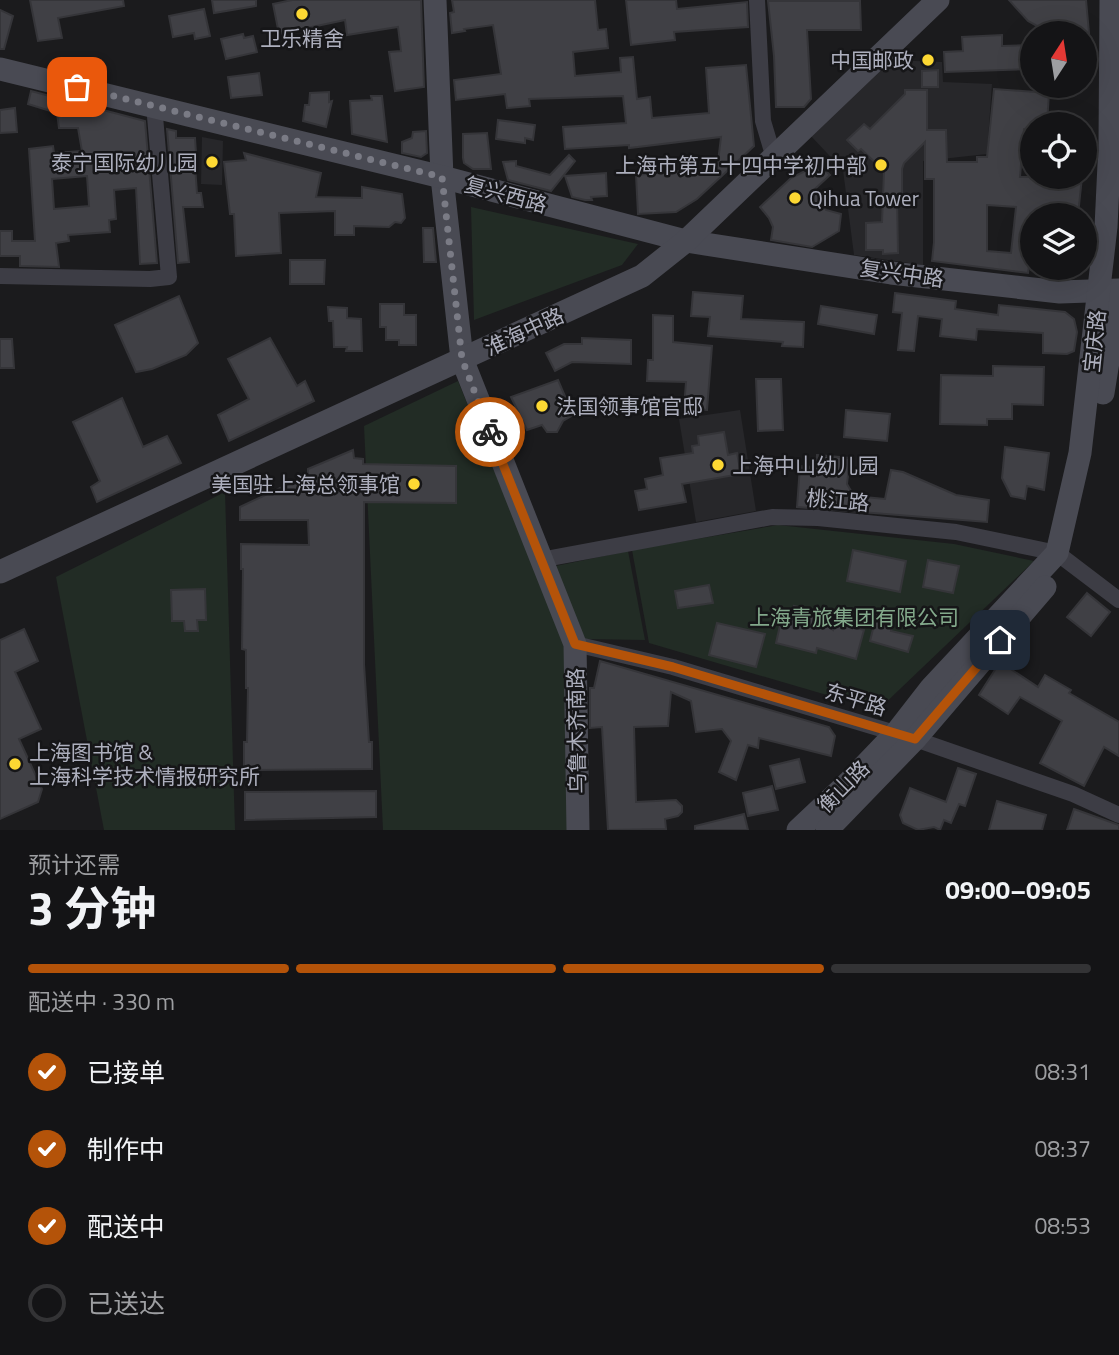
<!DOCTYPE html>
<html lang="zh">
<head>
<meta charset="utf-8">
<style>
	body { margin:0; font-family:"Titillium Web","Noto Sans SC",sans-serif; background:#1d1d1f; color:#f1f3f6; height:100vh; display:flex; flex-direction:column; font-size:26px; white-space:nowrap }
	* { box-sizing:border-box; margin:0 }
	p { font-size:23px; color:#9d9ea1 }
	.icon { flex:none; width:38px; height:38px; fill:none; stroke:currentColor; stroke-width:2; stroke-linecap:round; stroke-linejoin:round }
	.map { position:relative; height:830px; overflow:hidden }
	.panel { display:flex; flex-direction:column; background:#141416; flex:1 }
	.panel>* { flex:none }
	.needle { width:46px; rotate:12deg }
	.buttons { position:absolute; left:1020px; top:21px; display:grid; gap:14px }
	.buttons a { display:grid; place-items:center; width:77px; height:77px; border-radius:50%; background:#141416; box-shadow:0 7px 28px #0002,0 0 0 2px #333335; font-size:35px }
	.pin { position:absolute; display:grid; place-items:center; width:60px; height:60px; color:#fff; margin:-30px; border-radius:14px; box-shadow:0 4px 10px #0006 }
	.courier { position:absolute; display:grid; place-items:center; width:70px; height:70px; margin:-35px; border:5px solid #b45309; border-radius:50%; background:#fff; color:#222; box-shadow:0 2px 9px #0007 }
	.head em { font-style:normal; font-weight:700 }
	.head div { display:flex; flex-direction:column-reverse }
	.head { display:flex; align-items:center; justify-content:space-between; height:119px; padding:0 28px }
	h1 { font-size:46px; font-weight:700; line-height:52px }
	.bar { display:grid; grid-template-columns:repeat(4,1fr); gap:10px 7px; align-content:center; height:84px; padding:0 28px }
	.bar i { height:9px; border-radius:5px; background:#333335 }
	.bar .active { background:#b45309 }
	.bar p { grid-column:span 4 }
	ol { padding:0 28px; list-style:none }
	li { display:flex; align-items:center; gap:21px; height:77px }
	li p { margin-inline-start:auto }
	li .icon { padding:7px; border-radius:50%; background:#b45309; color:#fff; stroke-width:4 }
	li:last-child { color:#9d9ea1 }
	li i { width:38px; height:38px; border:4px solid #333335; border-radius:50% }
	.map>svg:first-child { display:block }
</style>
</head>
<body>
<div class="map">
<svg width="1119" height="830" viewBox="0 0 1119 830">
	<rect width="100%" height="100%" fill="#1b1b1d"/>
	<g fill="#27272a">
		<path d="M 890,60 L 942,62 L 943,82 L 992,84 L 987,154 L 923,161 L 923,265 L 854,255 L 843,170 L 811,136 Z"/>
		<path d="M 202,137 L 223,141 L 222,185 L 201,184 Z"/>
		<path d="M 740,410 L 756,511 L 696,522 L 679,419 Z"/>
	</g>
	<g fill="#222c25">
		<path d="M 471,207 L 638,244 L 622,265 L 474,320 Z"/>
		<path d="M 458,381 L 565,644 L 568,830 L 383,830 L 364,426 Z"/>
		<path d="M 225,492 L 235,830 L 104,830 L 56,577 Z"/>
		<path d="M 778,525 L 954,544 L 1034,561 L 878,710 L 649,643 L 632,550 Z"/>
		<path d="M 628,551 L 645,640 L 584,639 L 551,567 Z"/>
	</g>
	<g fill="#404045" stroke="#353539" stroke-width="2" fill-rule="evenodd">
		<path d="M 30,0 L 123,0 L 124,6 L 58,18 L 62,38 L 38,41 Z"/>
		<path d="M 212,0 L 256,0 L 256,6 L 214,13 Z"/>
		<path d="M 292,0 L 421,0 L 424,87 L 395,91 L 389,52 L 401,51 L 398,27 L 347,35 L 345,20 L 279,34 L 273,4 Z"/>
		<path d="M 452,0 L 595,0 L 598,30 L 606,29 L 608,48 L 573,52 L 575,76 L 621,72 L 620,58 L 633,57 L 637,99 L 650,97 L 652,118 L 709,113 L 706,68 L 746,65 L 754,146 L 697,199 L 676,212 L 638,214 L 636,175 L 688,170 L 689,174 L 717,170 L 721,137 L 629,148 L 629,145 L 565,149 L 563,127 L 626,123 L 623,96 L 529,99 L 530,106 L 507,108 L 505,94 L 456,100 L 454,80 L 501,74 L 493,25 L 464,29 L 465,31 L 452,33 L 450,13 L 454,12 Z"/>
		<path d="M 626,0 L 676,0 L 677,9 L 747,2 L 748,27 L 674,32 L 675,40 L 631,45 Z"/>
		<path d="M 1009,0 L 1086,0 L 1089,33 L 1040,33 L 1039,27 L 1028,21 Z"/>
		<path d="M 768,1 L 860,1 L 861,30 L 807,30 L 811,99 L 804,107 L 776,107 L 774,56 Z"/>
		<path d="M 204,9 L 210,36 L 195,39 L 194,33 L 173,37 L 169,16 Z"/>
		<path d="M 0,10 L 13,16 L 4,49 L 0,49 Z"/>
		<path d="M 243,34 L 244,38 L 253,36 L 257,52 L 226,59 L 221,39 Z"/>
		<path d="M 1002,35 L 1002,46 L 1030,45 L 1031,69 L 945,72 L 944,52 L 963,51 L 962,37 Z"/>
		<path d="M 938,70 L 938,87 L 922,87 L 922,71 Z"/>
		<path d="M 259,73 L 262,95 L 231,98 L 228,77 Z"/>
		<path d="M 994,89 L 1049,93 L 1047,124 L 1032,124 L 1032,130 L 1024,129 L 1020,177 L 1082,177 L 1078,215 L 1032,215 L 1032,243 L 1028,273 L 932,261 L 934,242 L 934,179 L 925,179 L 925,142 L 904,163 L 902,169 L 902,197 L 897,197 L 898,253 L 883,254 L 883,250 L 866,250 L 866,223 L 882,222 L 884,171 L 861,149 L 858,151 L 847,140 L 864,124 L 870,129 L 905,94 L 905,90 L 927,90 L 927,130 L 946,130 L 947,162 L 977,162 L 977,157 L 987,157 ZM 987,205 L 1016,207 L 1011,253 L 987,251 Z"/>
		<path d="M 31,91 L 145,121 L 157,263 L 140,264 L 136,188 L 114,190 L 116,219 L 109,220 L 110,232 L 68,235 L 69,241 L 56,243 L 59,267 L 20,266 L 20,256 L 0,256 L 0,231 L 12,231 L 12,241 L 35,241 L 29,149 L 53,146 L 54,153 L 82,151 L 78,128 L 59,128 L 57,113 L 28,104 ZM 87,176 L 89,206 L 54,209 L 52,179 Z"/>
		<path d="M 329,92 L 329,102 L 332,101 L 326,127 L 303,121 L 305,105 L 309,105 L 310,93 Z"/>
		<path d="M 371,96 L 382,96 L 387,142 L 352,134 L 350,101 L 372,100 Z"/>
		<path d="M 15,108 L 17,132 L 0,133 L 0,110 Z"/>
		<path d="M 498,120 L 535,125 L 533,140 L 525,138 L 525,143 L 496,139 Z"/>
		<path d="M 167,129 L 176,131 L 176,138 L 195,138 L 196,153 L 194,153 L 197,193 L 201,193 L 203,207 L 183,207 L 189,262 L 178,263 Z"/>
		<path d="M 426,131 L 427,153 L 421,157 L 402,153 L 402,142 L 412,138 L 413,132 Z"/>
		<path d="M 487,133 L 491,169 L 473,169 L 464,163 L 463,158 L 463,134 Z"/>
		<path d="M 244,153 L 321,173 L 316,197 L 362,198 L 362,187 L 402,194 L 405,218 L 401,223 L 395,222 L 389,227 L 354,226 L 354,235 L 335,235 L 335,211 L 279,213 L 281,253 L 236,256 L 234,214 L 230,214 L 224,162 L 246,160 Z"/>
		<path d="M 569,155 L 575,161 L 551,191 L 508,180 L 503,162 L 516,161 L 516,166 L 550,175 Z"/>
		<path d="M 819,164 L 830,175 L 815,189 L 826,210 L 841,214 L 839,231 L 812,247 L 771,240 L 773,227 L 769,218 L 760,207 L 791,178 Z"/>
		<path d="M 606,173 L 607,196 L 591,197 L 592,200 L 585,200 L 572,197 L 565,176 Z"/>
		<path d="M 423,228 L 433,228 L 436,262 L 424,262 Z"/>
		<path d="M 290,260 L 325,260 L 324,284 L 290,284 Z"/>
		<path d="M 693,292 L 743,296 L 741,319 L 804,322 L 803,347 L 782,346 L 783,342 L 708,336 L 710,317 L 691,316 Z"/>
		<path d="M 895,293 L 956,301 L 955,309 L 998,315 L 999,305 L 1065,312 L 1074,319 L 1077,332 L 1074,351 L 1067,354 L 1043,353 L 1043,333 L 977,329 L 976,340 L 940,336 L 942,319 L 918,316 L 914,351 L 898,350 L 902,313 L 893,312 Z"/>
		<path d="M 179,296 L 198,343 L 186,355 L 152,369 L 136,372 L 115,325 Z"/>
		<path d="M 380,304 L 404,304 L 404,315 L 416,315 L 416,345 L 399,345 L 399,340 L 386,340 L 386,327 L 380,327 Z"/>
		<path d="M 821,306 L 877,315 L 874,334 L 818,324 Z"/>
		<path d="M 328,307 L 347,308 L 347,318 L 361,319 L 362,351 L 346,351 L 347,347 L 334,347 L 333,321 L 329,321 Z"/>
		<path d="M 653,315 L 673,316 L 673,342 L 712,346 L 707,410 L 684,408 L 686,382 L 647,381 L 648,360 L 653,360 Z"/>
		<path d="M 270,338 L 297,386 L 305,381 L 314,401 L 229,441 L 218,415 L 249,399 L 228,359 Z"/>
		<path d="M 582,338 L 631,340 L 631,364 L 572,362 L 555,371 L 546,353 L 564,344 L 582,344 Z"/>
		<path d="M 0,339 L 12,339 L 14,368 L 0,368 Z"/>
		<path d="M 993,366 L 1044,367 L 1043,405 L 1012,404 L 1012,419 L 987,419 L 987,425 L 940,424 L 941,375 L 993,376 Z"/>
		<path d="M 756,379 L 781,379 L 783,430 L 758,431 Z"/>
		<path d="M 558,380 L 573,415 L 563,421 L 557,432 L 547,432 L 542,425 L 527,430 L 511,397 Z"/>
		<path d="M 122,398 L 143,447 L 167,436 L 181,463 L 97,502 L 91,487 L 100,481 L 73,422 Z"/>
		<path d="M 846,410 L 890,414 L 887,441 L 844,437 Z"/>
		<path d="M 724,432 L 728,455 L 737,453 L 741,474 L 682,484 L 686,502 L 639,510 L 635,491 L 647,489 L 645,479 L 663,475 L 660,458 L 693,453 L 692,446 L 699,445 L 698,436 Z"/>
		<path d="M 1005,447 L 1049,453 L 1044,490 L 1027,486 L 1025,499 L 1011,496 L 1002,478 Z"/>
		<path d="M 353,450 L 354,458 L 363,459 L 363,464 L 456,466 L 456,503 L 364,502 L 364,664 L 369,742 L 372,742 L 372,769 L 244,770 L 244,742 L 247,742 L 248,688 L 246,688 L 246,650 L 242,649 L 243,569 L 241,569 L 241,544 L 309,545 L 308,520 L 240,520 L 240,507 L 308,475 L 308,469 Z"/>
		<path d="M 817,455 L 850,458 L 847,484 L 854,496 L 885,499 L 891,470 L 903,472 L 956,495 L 989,500 L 987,522 L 797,507 L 800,466 L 816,467 Z"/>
		<path d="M 853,550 L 906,561 L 900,592 L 847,581 Z"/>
		<path d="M 928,560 L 959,566 L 953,593 L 923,587 Z"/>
		<path d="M 709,585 L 713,603 L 678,608 L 675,591 Z"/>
		<path d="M 205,589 L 206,620 L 197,620 L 198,631 L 185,631 L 184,621 L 172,621 L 171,590 Z"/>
		<path d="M 1087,593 L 1110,612 L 1091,636 L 1067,617 Z"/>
		<path d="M 794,606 L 810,610 L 833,630 L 835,622 L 864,630 L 856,659 L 817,648 L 816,653 L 776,643 L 783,612 L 792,614 Z"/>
		<path d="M 875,621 L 892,626 L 891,631 L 913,636 L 908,652 L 870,641 Z"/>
		<path d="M 717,623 L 765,634 L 756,667 L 709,655 Z"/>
		<path d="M 24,629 L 38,661 L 15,672 L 41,729 L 19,739 L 42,789 L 38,802 L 0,819 L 0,640 Z"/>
		<path d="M 600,661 L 829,727 L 835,736 L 831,756 L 759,738 L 758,748 L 748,745 L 736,780 L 719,772 L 731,741 L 722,729 L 696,732 L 691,701 L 671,692 L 668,726 L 634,727 L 636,802 L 676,800 L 682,806 L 682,812 L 678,816 L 665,819 L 666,829 L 608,830 L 602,727 L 590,728 L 590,688 L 594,688 Z"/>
		<path d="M 1000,662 L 1038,687 L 1045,675 L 1071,690 L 1069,693 L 1119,722 L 1119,756 L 1104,747 L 1084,786 L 1040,763 L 1062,721 L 1020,697 L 1008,714 L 979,695 Z"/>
		<path d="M 799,759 L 805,782 L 776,789 L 770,766 Z"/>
		<path d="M 958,768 L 976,774 L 965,806 L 959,804 L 951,823 L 944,820 L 940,830 L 934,827 L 918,830 L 903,823 L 900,815 L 910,788 L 946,802 Z"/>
		<path d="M 772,786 L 778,810 L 748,816 L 743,793 Z"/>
		<path d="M 376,791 L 376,817 L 245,820 L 245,792 Z"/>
		<path d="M 997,801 L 1046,815 L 1042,830 L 989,830 Z"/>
		<path d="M 1074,809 L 1119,825 L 1119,830 L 1067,830 Z"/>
		<path d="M 744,814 L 748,830 L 695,830 L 695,826 Z"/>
	</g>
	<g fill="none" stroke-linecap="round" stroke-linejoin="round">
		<g stroke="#3d3d45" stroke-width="16">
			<path d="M 757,0 L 763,121 L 774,158"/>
			<path d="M 0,276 L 150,279 L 169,277 L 154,105"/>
			<path d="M 540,560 L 772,517 L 818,518 L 956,532 L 1057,553 L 1119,600"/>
			<path d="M 575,644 L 673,667 L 915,739 L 1073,794 L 1119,815"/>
		</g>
		<g stroke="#494a53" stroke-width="23">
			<path d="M 435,0 L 442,177 L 462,359 L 575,644 L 578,830"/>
			<path d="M 0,69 L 442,177 L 686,241 L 891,273 L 1060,292 L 1119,290"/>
			<path d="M 1103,393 L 1119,293"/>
			<path d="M 0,572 L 642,276 L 686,241 L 938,0"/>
			<path d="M 798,830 L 850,781 L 896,733 L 931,688 L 1057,553 L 1080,453 L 1106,227 L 1110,143 L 1111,0"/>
			<path d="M 827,830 L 915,739 L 1045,587"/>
		</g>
	</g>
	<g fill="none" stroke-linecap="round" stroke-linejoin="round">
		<path stroke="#7a7b85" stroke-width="7" stroke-dasharray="0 12.6" d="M 77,87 L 442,177 L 462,359 L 490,432"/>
		<path stroke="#b45309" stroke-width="9" d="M 490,432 L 575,644 L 673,667 L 915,739 L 1000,640"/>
	</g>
	<g fill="#fdd833" stroke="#161618" stroke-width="2.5">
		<circle cx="302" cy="14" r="7"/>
		<circle cx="928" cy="60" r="7"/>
		<circle cx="212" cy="162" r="7"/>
		<circle cx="881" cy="165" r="7"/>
		<circle cx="795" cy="198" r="7"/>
		<circle cx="542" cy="406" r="7"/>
		<circle cx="718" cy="465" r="7"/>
		<circle cx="414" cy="484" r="7"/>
		<circle cx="15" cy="764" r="7"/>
	</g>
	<g text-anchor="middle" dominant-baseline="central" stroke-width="5" stroke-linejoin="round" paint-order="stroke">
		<g font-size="21" fill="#adafbd" stroke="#161618" text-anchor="end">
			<text x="302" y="38" text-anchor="middle">卫乐精舍</text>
			<text x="914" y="60">中国邮政</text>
			<text x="198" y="162">泰宁国际幼儿园</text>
			<text x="867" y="165">上海市第五十四中学初中部</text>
			<text x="809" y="198" text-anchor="start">Qihua Tower</text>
			<text x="556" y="406" text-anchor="start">法国领事馆官邸</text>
			<text x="732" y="465" text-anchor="start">上海中山幼儿园</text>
			<text x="400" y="484">美国驻上海总领事馆</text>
			<text x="29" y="752" text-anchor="start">上海图书馆 &amp;<tspan x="29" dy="24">上海科学技术情报研究所</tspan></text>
		</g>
		<g font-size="21" fill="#adafbd" stroke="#161618">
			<text transform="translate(506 194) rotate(15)">复兴西路</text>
			<text transform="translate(902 273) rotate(8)">复兴中路</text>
			<text transform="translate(524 331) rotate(-25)">淮海中路</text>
			<text transform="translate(1094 341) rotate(-84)">宝庆路</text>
			<text transform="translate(838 500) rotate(5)">桃江路</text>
			<text transform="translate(856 699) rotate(17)">东平路</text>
			<text transform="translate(576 731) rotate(-91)">乌鲁木齐南路</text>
			<text transform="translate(843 786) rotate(-45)">衡山路</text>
		</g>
		<g font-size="21" fill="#83a98b" stroke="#161618">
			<text x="854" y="617">上海青旅集团有限公司</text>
		</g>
	</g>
</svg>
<div class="buttons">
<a><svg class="needle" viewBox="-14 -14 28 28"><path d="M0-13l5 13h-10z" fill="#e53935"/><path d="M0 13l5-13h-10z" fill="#9d9ea1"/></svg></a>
<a><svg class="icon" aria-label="locate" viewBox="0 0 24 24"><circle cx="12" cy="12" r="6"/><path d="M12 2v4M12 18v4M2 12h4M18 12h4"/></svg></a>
<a><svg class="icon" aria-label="layers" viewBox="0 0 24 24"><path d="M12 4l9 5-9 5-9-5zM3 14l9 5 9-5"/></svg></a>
</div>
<div class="pin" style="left:77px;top:87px;background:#ea580c"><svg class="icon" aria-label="bag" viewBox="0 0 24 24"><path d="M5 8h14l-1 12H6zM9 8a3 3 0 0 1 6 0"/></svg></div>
<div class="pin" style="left:1000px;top:640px;background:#1f2937"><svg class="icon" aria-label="home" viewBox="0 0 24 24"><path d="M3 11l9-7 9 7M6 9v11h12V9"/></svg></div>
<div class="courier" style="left:490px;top:432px"><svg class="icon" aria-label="bike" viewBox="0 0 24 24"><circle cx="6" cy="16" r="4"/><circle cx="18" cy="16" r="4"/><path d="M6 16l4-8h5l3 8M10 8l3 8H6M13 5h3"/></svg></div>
</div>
<section class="panel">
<div class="head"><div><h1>3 分钟</h1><p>预计还需</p></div><em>09:00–09:05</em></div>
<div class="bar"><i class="active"></i><i class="active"></i><i class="active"></i><i></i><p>配送中 · 330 m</p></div>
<ol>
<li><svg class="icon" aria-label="check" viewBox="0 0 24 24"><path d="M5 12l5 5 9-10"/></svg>已接单<p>08:31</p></li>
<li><svg class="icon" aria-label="check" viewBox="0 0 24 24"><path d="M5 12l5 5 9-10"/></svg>制作中<p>08:37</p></li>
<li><svg class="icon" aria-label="check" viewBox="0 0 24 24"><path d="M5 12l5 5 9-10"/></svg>配送中<p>08:53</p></li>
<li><i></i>已送达</li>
</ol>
</section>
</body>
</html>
